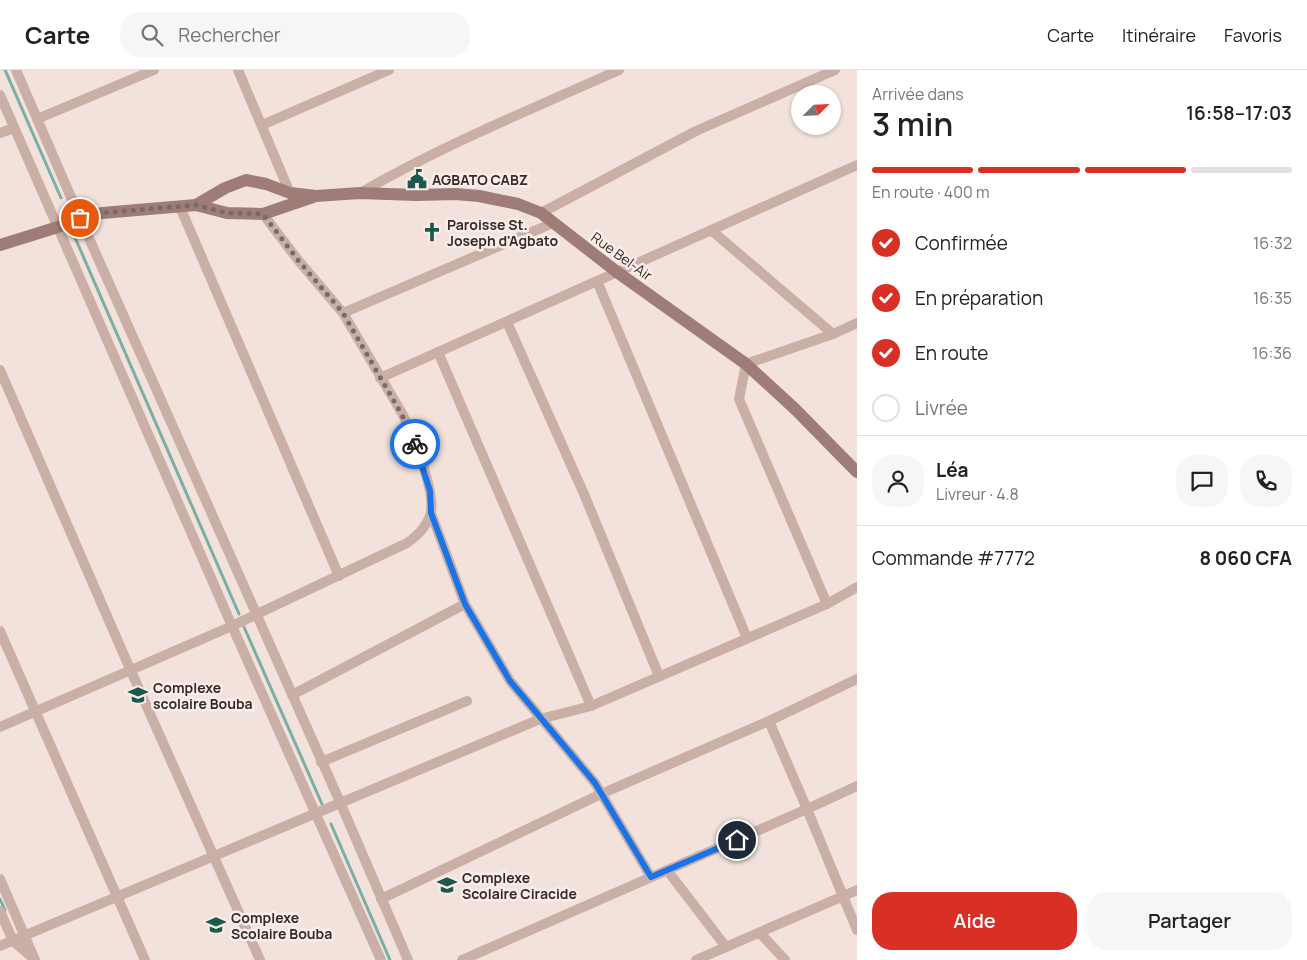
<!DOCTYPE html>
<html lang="fr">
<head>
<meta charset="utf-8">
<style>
	body { margin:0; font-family:Manrope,sans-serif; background:#f6f6f6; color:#222; height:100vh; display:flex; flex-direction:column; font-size:19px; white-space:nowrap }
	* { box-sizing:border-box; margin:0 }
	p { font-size:16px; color:#767676 }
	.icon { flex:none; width:28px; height:28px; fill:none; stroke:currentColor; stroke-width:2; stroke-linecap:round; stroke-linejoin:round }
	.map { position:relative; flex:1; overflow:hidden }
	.drawer { display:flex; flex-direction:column; background:#fff; width:450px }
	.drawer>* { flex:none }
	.needle { width:32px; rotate:66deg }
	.buttons { position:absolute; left:791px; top:15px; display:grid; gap:10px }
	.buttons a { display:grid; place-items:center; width:50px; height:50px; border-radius:50%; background:#fff; box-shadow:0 1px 4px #0004; font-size:25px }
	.pin { position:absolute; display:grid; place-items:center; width:42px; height:42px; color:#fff; margin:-21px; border:2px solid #fff; border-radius:50%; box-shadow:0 1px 5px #0007 }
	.courier { position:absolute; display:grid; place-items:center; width:50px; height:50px; margin:-25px; border:4px solid #1a73e8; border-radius:50%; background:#fff; color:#222; box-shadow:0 1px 6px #0007 }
	.overview em { font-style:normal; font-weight:600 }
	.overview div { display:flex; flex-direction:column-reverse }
	.overview { display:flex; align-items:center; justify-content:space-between; height:85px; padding:0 15px }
	h1 { font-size:32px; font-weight:600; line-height:38px }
	.bar { display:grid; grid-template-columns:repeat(4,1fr); gap:8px 5px; align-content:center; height:60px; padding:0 15px }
	.bar i { height:6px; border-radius:4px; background:#e0e0e0 }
	.bar .current { background:#d93025 }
	.bar p { grid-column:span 4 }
	.line { display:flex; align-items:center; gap:12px; padding:0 15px; border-top:1px solid #e0e0e0 }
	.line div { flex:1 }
	.round { display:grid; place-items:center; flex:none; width:52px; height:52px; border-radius:20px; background:#f6f6f6 }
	ol { padding:0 15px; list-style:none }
	li { display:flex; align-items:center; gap:15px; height:55px }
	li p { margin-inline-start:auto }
	li .icon { padding:5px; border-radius:50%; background:#d93025; color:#fff; stroke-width:4 }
	li:last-child { color:#767676 }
	li i { width:28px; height:28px; border:2px solid #e0e0e0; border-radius:50% }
	.action { display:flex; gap:10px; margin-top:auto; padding:10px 15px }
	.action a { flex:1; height:58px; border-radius:20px; background:#d93025; color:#fff; font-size:20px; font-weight:600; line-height:58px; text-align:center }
	.action a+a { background:#f6f6f6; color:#222 }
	header { display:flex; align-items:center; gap:30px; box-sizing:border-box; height:70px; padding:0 25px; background:#fff; border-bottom:1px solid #e0e0e0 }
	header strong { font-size:24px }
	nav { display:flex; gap:28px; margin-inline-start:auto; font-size:18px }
	.search { width:350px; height:45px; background:#f6f6f6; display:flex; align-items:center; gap:12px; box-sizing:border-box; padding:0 18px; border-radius:20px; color:#767676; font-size:19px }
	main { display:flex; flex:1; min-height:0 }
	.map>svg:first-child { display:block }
</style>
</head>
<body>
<header>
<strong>Carte</strong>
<div class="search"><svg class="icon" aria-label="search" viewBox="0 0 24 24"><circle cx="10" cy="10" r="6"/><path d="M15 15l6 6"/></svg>Rechercher</div>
<nav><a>Carte</a><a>Itinéraire</a><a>Favoris</a></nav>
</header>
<main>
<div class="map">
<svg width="857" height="890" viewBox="0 0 857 890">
	<rect width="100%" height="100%" fill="#f2e2db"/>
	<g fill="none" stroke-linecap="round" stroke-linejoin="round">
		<g stroke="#79afa5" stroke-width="3">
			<path d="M 5,0 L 61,128"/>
			<path d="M 73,163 L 239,544"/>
			<path d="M 244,557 L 322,734"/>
			<path d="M 331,754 L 390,890"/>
			<path d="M 0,829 L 5,840"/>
		</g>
		<g stroke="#caafa7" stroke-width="10">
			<path d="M 16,0 L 80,148 L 340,732 L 408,890"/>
			<path d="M 238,0 L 290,123"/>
			<path d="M 0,25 L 232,556 L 381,890"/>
			<path d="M 37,49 L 154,0"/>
			<path d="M 262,55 L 389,0"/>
			<path d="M 0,63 L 14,58"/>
			<path d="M 360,123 C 443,75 532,39 619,0"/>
			<path d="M 180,137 L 339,506"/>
			<path d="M 541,143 L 696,61 L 835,0"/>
			<path d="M 711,160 L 833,264"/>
			<path d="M 597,211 L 747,568"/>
			<path d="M 343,243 L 553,153"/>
			<path d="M 507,252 L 584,424 L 659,606"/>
			<path d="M 438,282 L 591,636"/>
			<path d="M 0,300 L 130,599 L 260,890"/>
			<path d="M 380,308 L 857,95"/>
			<path d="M 431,443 L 465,534 L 510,611 L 595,713 L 651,807"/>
			<path d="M 827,534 L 739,329 L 746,294 L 833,264 L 857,253"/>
			<path d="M 0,561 L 145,890"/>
			<path d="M 292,625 L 465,534"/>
			<path d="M 769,651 L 807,739 L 857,860"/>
			<path d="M 0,657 L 232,556 L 407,473 C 417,466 428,455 431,442 C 435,420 413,367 403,345 L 343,243 L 298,190 L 263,144"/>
			<path d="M 321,692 L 467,631"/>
			<path d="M 667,800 L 726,877"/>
			<path d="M 0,809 L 35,890"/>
			<path d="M 381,829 L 601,724 L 769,651 L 857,609"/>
			<path d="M 0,841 L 13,871 L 33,888"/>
			<path d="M 760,863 L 785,890"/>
			<path d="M 0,876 L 540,649 L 591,636 L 827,534 L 857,517"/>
			<path d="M 462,890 L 807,739 L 857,716"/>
			<path d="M 696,890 L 857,820"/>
		</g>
		<g stroke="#9e7d78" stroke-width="12">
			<path d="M 196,135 L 225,118 L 246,110 L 266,114 L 290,123 L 316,126 L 360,123 L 416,125 L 455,124 L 479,126 L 518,134 L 541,143 L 617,202 L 746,294 L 795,339 L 857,402"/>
			<path d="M 0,175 L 58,157 L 80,148 L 102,143 L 196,135 L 227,143 L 263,144 L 313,127"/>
		</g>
	</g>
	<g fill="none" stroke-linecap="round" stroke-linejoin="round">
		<path stroke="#786a66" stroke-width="5" stroke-dasharray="0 9" d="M 80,148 L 102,143 L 196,135 L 227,143 L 263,144 L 298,190 L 343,243 L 402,345 L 415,374"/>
		<path stroke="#1a73e8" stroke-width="6" d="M 415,374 L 430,421 L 431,443 L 465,534 L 510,611 L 595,713 L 651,807 L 737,770"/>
	</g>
	<defs>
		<symbol id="civic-bare" viewBox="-9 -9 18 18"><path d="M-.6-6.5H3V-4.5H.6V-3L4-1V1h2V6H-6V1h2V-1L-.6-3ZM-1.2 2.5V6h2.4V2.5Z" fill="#1d584e" stroke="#f9ede7" stroke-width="2.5" paint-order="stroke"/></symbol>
		<symbol id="church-bare" viewBox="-9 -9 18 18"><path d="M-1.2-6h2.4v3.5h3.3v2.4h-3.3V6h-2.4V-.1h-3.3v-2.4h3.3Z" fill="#1d584e" stroke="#f9ede7" stroke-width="2.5" paint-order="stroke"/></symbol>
		<symbol id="school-bare" viewBox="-9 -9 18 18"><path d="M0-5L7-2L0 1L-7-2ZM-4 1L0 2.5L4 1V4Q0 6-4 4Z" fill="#1d584e" stroke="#f9ede7" stroke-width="2.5" paint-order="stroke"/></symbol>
	</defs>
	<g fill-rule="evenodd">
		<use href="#civic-bare" x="403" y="95" width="28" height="28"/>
		<use href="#church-bare" x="418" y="148" width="28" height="28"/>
		<use href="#school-bare" x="124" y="611" width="28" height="28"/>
		<use href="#school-bare" x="433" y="801" width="28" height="28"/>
		<use href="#school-bare" x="202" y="841" width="28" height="28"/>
	</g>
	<g text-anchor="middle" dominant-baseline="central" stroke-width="5" stroke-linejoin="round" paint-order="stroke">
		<g font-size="14" font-weight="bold" fill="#362927" stroke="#f9ede7" text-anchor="start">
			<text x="432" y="109">AGBATO CABZ</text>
			<text x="447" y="154">Paroisse St.<tspan x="447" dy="16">Joseph d'Agbato</tspan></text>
			<text x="153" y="617">Complexe<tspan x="153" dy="16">scolaire Bouba</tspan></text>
			<text x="462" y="807">Complexe<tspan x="462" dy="16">Scolaire Ciracide</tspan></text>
			<text x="231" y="847">Complexe<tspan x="231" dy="16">Scolaire Bouba</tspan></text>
		</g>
		<g font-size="14" fill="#362927" stroke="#f9ede7">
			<text transform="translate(622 186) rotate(36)">Rue Bel-Air</text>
		</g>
	</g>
</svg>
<div class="buttons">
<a><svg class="needle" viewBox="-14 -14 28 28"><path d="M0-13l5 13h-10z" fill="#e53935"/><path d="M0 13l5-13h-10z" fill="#767676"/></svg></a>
</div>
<div class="pin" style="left:80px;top:148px;background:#ea580c"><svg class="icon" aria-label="bag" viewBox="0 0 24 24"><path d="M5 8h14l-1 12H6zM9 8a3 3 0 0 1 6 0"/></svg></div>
<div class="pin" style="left:737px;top:770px;background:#1f2937"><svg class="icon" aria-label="home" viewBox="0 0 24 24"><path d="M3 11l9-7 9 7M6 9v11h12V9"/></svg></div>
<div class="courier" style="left:415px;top:374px"><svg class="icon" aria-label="bike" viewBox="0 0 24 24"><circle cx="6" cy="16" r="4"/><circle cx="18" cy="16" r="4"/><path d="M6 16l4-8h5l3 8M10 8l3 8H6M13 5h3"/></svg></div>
</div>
<section class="drawer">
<div class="overview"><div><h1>3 min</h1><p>Arrivée dans</p></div><em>16:58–17:03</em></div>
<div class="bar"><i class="current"></i><i class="current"></i><i class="current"></i><i></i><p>En route · 400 m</p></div>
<ol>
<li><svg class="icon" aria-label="check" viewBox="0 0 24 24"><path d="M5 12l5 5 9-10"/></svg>Confirmée<p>16:32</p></li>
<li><svg class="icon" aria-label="check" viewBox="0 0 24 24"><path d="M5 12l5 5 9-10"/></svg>En préparation<p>16:35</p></li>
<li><svg class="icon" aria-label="check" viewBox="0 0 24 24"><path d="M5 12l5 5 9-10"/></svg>En route<p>16:36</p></li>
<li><i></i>Livrée</li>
</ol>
<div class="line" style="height:90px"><a class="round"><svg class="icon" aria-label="person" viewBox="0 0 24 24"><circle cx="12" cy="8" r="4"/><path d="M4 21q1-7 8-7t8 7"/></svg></a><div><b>Léa</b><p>Livreur · 4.8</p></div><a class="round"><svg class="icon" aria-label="chat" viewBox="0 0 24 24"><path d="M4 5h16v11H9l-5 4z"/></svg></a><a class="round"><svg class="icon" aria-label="phone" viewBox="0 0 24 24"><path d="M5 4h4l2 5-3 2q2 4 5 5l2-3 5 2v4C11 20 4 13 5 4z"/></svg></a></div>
<div class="line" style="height:65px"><div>Commande #7772</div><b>8 060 CFA</b></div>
<div class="action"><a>Aide</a><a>Partager</a></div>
</section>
</main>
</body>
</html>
